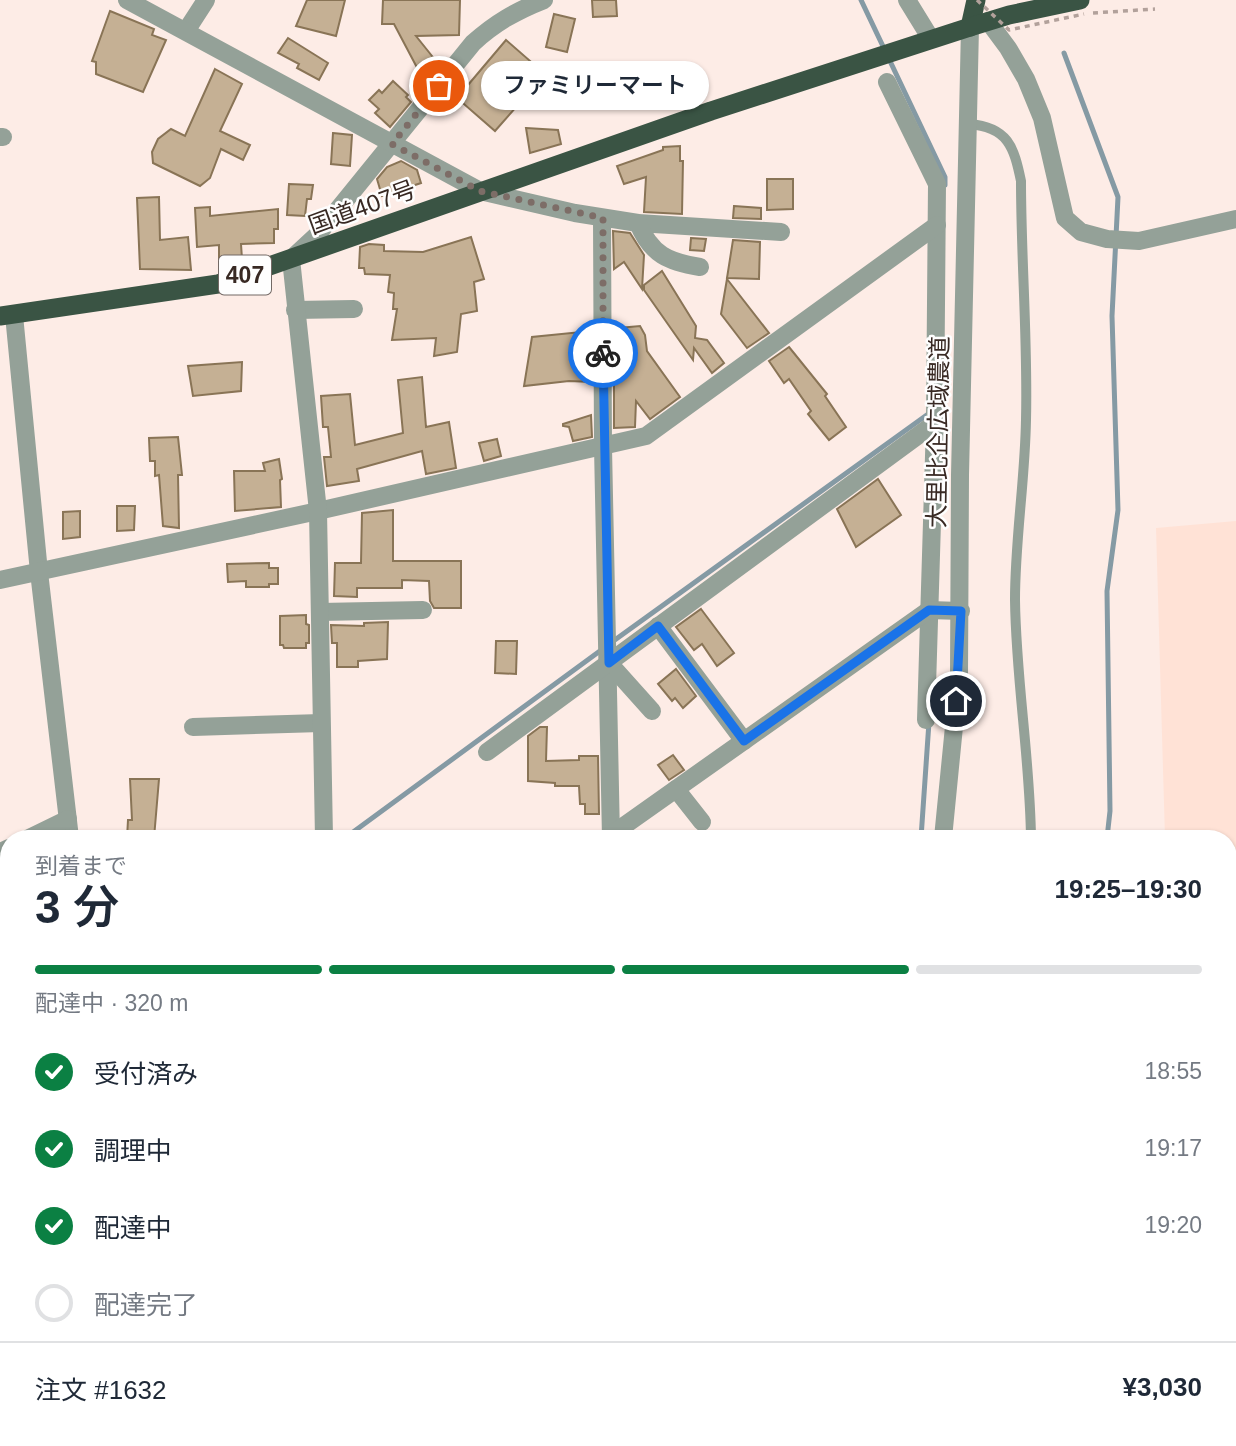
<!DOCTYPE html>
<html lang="ja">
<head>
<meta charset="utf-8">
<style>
	body { margin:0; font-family:Helvetica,"Noto Sans JP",sans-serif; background:#f6f6f7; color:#1f2937; height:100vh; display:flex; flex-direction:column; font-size:26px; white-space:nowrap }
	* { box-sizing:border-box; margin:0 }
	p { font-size:23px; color:#747a83 }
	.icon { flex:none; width:38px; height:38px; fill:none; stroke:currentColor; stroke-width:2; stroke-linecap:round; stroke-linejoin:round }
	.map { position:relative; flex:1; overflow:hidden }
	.panel { position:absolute; left:0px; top:830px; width:1237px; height:618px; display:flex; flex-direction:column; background:#fff; border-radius:28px 28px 0 0; box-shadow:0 2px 5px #0004 }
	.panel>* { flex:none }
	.pin { position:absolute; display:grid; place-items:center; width:60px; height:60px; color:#fff; margin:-30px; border:4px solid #fff; border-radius:50%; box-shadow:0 2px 7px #0007 }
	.courier { position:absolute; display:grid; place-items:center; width:70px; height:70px; margin:-35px; border:5px solid #1a73e8; border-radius:50%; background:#fff; color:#222; box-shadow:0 2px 9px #0007 }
	.bubble { position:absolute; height:49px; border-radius:24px; background:#fff; box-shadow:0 2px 5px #0004; font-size:23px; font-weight:600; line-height:49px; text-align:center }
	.summary em { font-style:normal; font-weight:600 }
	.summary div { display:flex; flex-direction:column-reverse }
	.summary { display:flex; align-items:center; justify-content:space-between; height:119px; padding:0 35px }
	h1 { font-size:46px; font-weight:600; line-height:52px }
	.bar { display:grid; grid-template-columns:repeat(4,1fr); gap:10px 7px; align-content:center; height:84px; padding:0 35px }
	.bar i { height:9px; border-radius:5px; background:#e0e1e3 }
	.bar .on { background:#0b8043 }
	.bar p { grid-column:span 4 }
	.line { display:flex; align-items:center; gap:18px; padding:0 35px; border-top:2px solid #e0e1e3 }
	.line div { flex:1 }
	ol { padding:0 35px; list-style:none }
	li { display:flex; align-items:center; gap:21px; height:77px }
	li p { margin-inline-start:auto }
	li .icon { padding:7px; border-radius:50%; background:#0b8043; color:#fff; stroke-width:4 }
	li:last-child { color:#747a83 }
	li i { width:38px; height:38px; border:4px solid #e0e1e3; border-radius:50% }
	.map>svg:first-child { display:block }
</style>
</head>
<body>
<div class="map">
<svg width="1236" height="1446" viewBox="0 0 1236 1446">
	<rect width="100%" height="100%" fill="#fdece6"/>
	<path fill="#ffe2d6" d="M 1236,521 L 1236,1092 L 1228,1090 L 1228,838 L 1165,838 L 1156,528 Z"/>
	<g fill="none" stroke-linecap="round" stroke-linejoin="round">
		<g stroke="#859aa4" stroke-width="5">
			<path d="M 861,0 L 945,177 L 945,185"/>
			<path d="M 1064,53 L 1118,197 L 1112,316 L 1118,510 L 1107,591 L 1110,811 L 1107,838"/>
			<path d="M 612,642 L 931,412"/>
			<path d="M 345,838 L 604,648"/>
			<path d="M 921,838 L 929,722"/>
			<path d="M 0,1090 L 9,1084"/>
			<path d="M 1130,1446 L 1131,1438"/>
		</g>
	</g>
	<g fill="#c5b094" stroke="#897456" stroke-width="2">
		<path d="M 307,0 L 345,0 L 336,36 L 296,26 Z"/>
		<path d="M 383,0 L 460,0 L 459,35 L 416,36 L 440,66 L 429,75 L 422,77 L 394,24 L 382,24 Z"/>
		<path d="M 592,0 L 616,0 L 617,16 L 593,17 Z"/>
		<path d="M 110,11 L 154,29 L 152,35 L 166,40 L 143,92 L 96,74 L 96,62 L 92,61 Z"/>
		<path d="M 554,14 L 575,19 L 567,52 L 546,47 Z"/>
		<path d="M 288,38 L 328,63 L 319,80 L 297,68 L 299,64 L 278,53 Z"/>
		<path d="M 506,40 L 545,74 L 495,131 L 457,98 Z"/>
		<path d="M 215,69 L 242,84 L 220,131 L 250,145 L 243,160 L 221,149 L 210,178 L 200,186 L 153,163 L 152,152 L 158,139 L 171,129 L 185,136 Z"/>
		<path d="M 393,81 L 408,95 L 406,97 L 411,102 L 390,127 L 375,113 L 379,109 L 369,100 L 379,90 L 382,93 Z"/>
		<path d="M 526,128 L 558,130 L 561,144 L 530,153 Z"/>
		<path d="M 333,133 L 352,135 L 350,166 L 331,164 Z"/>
		<path d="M 680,146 L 680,161 L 683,161 L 682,214 L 644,212 L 646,177 L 624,184 L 617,166 L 663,150 L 663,147 Z"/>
		<path d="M 401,161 L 417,170 L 421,183 L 382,196 L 377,179 L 387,167 Z"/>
		<path d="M 767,179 L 793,179 L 793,209 L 767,210 Z"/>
		<path d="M 289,184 L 313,185 L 311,199 L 307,199 L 305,216 L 287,215 Z"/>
		<path d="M 159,197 L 160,240 L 188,237 L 191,270 L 140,269 L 137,198 Z"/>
		<path d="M 734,206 L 761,208 L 761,219 L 733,218 Z"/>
		<path d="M 210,207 L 210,216 L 278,209 L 278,229 L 274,229 L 274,243 L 241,244 L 242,259 L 219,260 L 219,245 L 197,247 L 195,208 Z"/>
		<path d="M 613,231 L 630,233 L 644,255 L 642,289 L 624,262 L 614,269 Z"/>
		<path d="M 471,237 L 484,279 L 474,282 L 477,311 L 461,314 L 457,352 L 434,356 L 436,338 L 392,340 L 397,309 L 393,309 L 394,293 L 388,292 L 390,275 L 365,274 L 364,268 L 359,268 L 360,247 L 369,244 L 384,245 L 384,251 L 423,252 Z"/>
		<path d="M 691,238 L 706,239 L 704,251 L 690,250 Z"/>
		<path d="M 733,240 L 760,242 L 759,279 L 727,278 Z"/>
		<path d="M 662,271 L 696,326 L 695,338 L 707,340 L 724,363 L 712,373 L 694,348 L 693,360 L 644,290 L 644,285 Z"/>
		<path d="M 727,279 L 769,333 L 747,348 L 721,314 Z"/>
		<path d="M 640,326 L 645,335 L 647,351 L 680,397 L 650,419 L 636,401 L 635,427 L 614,428 L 614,369 L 624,368 L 619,328 Z"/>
		<path d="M 591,331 L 591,382 L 569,381 L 524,386 L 532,337 Z"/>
		<path d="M 789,347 L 827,394 L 825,396 L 846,427 L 829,440 L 808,414 L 811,411 L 789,379 L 784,383 L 769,361 Z"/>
		<path d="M 242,362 L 241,391 L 193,396 L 188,366 Z"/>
		<path d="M 422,377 L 426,427 L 449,422 L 456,468 L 426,474 L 422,451 L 357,469 L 359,481 L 327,486 L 324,457 L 331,457 L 328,427 L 323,427 L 321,396 L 350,394 L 355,445 L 403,433 L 398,380 Z"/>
		<path d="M 591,415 L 592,437 L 573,441 L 569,427 L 563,426 L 563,424 Z"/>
		<path d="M 178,437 L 182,475 L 178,475 L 179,528 L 163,526 L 159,475 L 155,476 L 155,461 L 150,461 L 149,438 Z"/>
		<path d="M 497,439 L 501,456 L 484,461 L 479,443 Z"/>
		<path d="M 279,459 L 282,479 L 280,480 L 281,507 L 235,511 L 234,471 L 265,471 L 263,463 Z"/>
		<path d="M 878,479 L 901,515 L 856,547 L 837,509 Z"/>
		<path d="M 117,506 L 135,506 L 134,530 L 117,531 Z"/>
		<path d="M 393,510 L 393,561 L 461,561 L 461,608 L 434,608 L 430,601 L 429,581 L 402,580 L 402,588 L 357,588 L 357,597 L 334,596 L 335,563 L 361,563 L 362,513 Z"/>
		<path d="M 80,511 L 80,537 L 63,539 L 63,512 Z"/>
		<path d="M 269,563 L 269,568 L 278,568 L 278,584 L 269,584 L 269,587 L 246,587 L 246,581 L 228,582 L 227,564 Z"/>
		<path d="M 701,609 L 734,653 L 717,666 L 702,644 L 694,650 L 676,627 Z"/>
		<path d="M 306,615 L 306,624 L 309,625 L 309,643 L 306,643 L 306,648 L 284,648 L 283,645 L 280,645 L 280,616 Z"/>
		<path d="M 388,622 L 387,659 L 358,661 L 358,667 L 337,667 L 337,643 L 332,643 L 331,625 L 364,626 L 364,623 Z"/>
		<path d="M 496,641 L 517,641 L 516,674 L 495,673 Z"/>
		<path d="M 676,669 L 696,696 L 683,708 L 675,698 L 672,701 L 658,684 Z"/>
		<path d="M 540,727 L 547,727 L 546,761 L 579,760 L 579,756 L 598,756 L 599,814 L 585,814 L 585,804 L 580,804 L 579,786 L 555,786 L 555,783 L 528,781 L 528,736 Z"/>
		<path d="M 673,755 L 684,770 L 669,780 L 658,765 Z"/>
		<path d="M 130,779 L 159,779 L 154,838 L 127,838 L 128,820 L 132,820 Z"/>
	</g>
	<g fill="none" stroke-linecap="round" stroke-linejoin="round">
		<path stroke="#b2a19b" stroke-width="3.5" stroke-dasharray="5 5" stroke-linecap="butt" d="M 1093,13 L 1155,9"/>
		<g stroke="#94a198" stroke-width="10">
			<path d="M 969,124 C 1008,127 1014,147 1021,181 C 1021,261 1028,341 1026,420 C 1025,480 1015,540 1015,600 C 1016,680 1030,758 1031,838"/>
			<path d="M 1025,1446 L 1025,1438"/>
		</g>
		<g stroke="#94a198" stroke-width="18">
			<path d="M 907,0 L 931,39"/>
			<path d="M 988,21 L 1008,48 L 1026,79 L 1042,118 L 1065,218 L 1081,232 L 1107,239 L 1139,241 L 1236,219"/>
			<path d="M 186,31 L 206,0"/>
			<path d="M 887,82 L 937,184 L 935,423 L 926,720"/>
			<path d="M 0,137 L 3,137"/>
			<path d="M 480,191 L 575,213 L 638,223 L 781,232"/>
			<path d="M 602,218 L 603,447 L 611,838"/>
			<path d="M 638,223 C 651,255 669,262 700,267"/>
			<path d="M 295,310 L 354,309"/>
			<path d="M 14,315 L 39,572 L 70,838"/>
			<path d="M 0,580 L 318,511 L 646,436 L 937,225"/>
			<path d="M 320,612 L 423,610"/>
			<path d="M 658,626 L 744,741"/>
			<path d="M 609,663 L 652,711"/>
			<path d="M 193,727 L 321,723"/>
			<path d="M 487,752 L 935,423"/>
			<path d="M 676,789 L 702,822"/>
			<path d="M 611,835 L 929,610 L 961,611"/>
			<path d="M 29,838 L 68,819"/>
			<path d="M 324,838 L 318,511 L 291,259 L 318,234 L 473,43 C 495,23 516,11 544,0"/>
			<path d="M 0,852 L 9,848"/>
			<path d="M 0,916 L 9,931"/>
			<path d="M 0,969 L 9,968"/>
			<path d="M 0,1103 L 9,1097"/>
			<path d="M 0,1184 L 9,1184"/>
			<path d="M 86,1438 L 86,1446"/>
			<path d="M 299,1438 L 299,1446"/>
			<path d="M 624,1438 L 624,1446"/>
			<path d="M 203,1446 L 203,1438"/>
		</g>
		<g stroke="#94a198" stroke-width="18">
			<path d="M 127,0 L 480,191"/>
			<path d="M 943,838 L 959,676 L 960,475 L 970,27"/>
			<path d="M 508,1446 L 515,1438"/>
		</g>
		<g stroke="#3a5444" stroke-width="19">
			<path d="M 970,27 L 976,0"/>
			<path d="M 0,316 L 218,284 L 711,111 L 970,27 L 1009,15 L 1080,0"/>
		</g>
		<path stroke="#b2a19b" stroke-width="3.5" stroke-dasharray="5 5" stroke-linecap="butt" d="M 977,0 L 1009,30 L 1084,14"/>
	</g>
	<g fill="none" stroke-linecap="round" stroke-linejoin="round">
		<path stroke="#7d6d67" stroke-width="7" stroke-dasharray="0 12.6" d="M 439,86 L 392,144 L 480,191 L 603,218 L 603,353"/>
		<path stroke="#1a73e8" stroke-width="9" d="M 603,353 L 609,663 L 658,626 L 744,741 L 929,610 L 961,611 L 956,701"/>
	</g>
	<g text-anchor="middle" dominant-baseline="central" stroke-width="5" stroke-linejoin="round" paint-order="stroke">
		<rect fill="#fefefe" stroke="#736965" stroke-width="2" x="219" y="255.5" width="52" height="39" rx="5"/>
		<g font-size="23" font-weight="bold" fill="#382923">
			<text x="245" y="275">407</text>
		</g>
		<g font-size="24" fill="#382923" stroke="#fefefe">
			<text transform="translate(362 207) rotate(-20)">国道407号</text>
			<text transform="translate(938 432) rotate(-89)">大里比企広域農道</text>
		</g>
	</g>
</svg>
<div class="pin" style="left:439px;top:86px;background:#ea580c"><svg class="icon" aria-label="bag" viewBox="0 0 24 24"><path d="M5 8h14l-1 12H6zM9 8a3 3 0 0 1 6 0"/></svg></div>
<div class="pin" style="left:956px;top:701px;background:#1f2937"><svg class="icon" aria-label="home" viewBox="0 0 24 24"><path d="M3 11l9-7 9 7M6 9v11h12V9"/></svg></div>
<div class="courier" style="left:603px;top:353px"><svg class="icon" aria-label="bike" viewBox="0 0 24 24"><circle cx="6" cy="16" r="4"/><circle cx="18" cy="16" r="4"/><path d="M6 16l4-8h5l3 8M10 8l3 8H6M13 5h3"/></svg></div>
<div class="bubble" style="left:481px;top:61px;width:228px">ファミリーマート</div>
<section class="panel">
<div class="summary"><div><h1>3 分</h1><p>到着まで</p></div><em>19:25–19:30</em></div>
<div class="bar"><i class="on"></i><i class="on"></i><i class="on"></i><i></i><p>配達中 · 320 m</p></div>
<ol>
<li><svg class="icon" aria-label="check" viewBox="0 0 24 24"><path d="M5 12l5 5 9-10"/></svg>受付済み<p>18:55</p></li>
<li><svg class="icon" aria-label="check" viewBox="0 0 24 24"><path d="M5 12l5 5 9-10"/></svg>調理中<p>19:17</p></li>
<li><svg class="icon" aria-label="check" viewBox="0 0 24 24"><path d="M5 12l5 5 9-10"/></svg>配達中<p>19:20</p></li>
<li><i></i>配達完了</li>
</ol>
<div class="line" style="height:91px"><div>注文 #1632</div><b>¥3,030</b></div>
</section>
</div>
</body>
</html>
